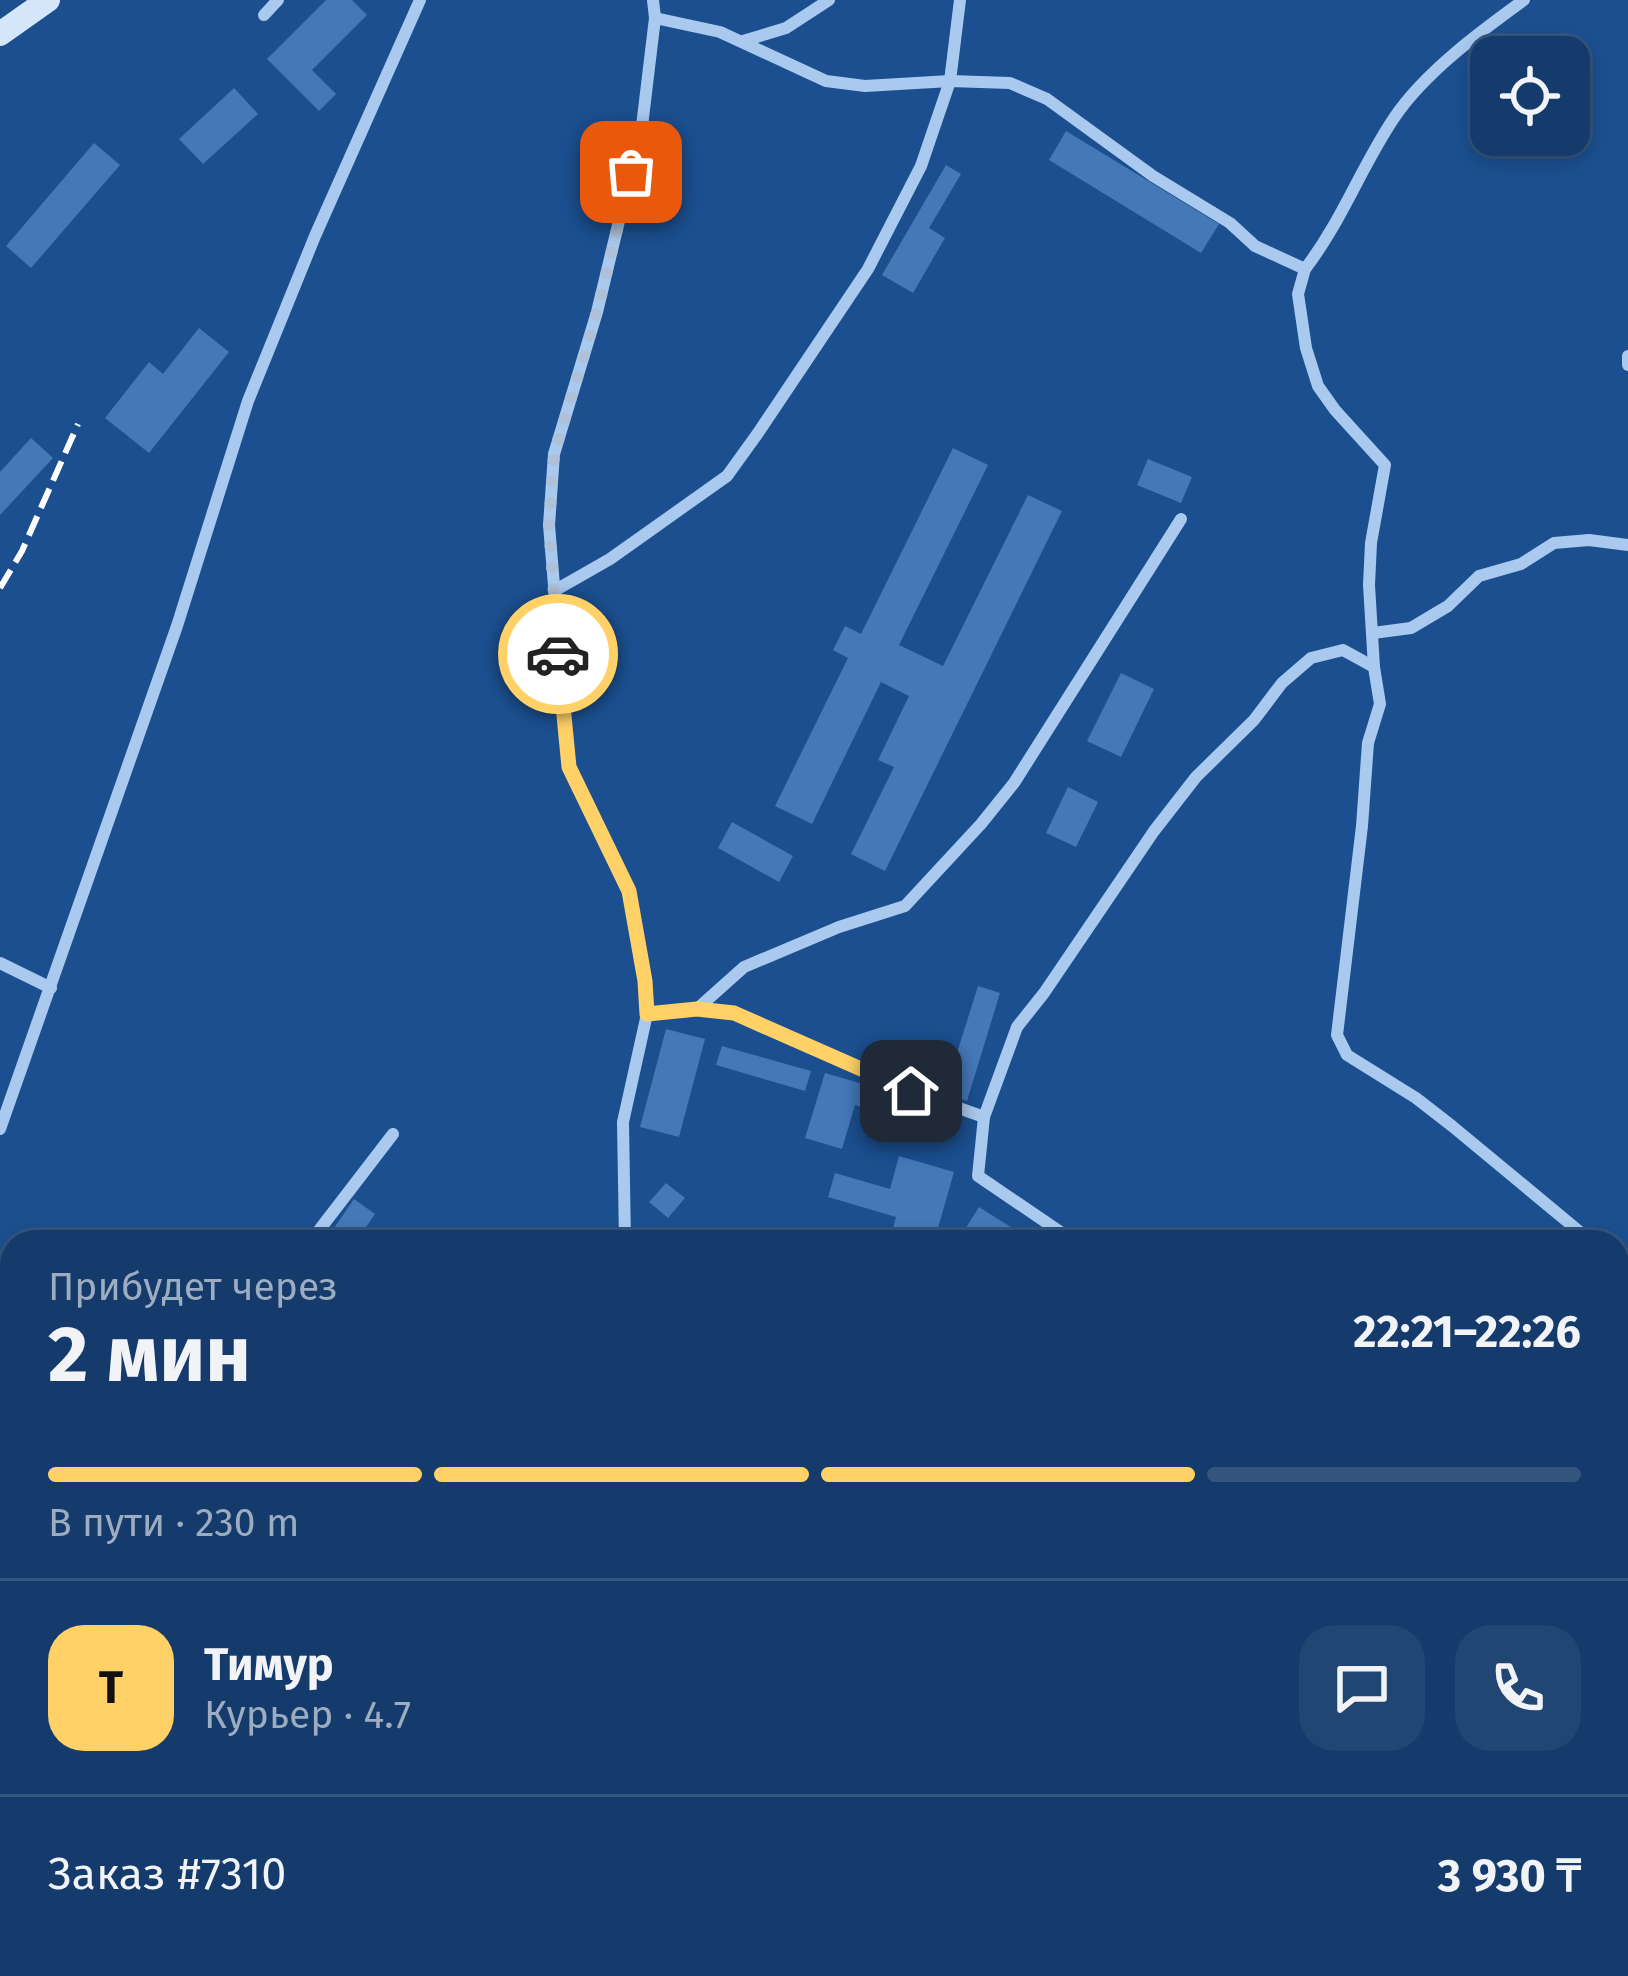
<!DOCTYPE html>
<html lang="ru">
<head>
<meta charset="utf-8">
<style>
	body { margin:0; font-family:"Fira Sans",sans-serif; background:#214673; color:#f1f3f6; height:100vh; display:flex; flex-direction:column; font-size:45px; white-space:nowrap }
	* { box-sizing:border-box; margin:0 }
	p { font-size:39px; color:#9dadc1 }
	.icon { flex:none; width:66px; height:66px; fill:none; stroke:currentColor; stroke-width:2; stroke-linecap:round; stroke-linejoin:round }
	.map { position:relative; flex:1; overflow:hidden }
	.drawer { position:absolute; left:0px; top:1230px; width:1629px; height:747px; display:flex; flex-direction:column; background:#143b6b; border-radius:36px 36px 0 0; box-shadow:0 6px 18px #0003,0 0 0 3px #33557e }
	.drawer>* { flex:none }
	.tools { position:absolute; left:1470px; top:36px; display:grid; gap:24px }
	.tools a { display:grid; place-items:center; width:120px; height:120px; border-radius:24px; background:#143b6b; box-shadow:0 6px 18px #0003,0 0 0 3px #33557e; font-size:60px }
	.pin { position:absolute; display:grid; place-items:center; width:102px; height:102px; color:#fff; margin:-51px; border-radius:24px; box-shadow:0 6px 18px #0006 }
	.courier { position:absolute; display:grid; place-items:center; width:120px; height:120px; margin:-60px; border:9px solid #ffd166; border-radius:50%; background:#fff; color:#222; box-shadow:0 3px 15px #0007 }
	.overview em { font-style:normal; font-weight:700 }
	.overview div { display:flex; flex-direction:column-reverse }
	.overview { display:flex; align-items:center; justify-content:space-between; height:204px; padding:0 48px }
	h1 { font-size:78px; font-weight:700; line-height:90px }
	.bar { display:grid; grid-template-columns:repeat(4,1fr); gap:18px 12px; align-content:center; height:144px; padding:0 48px }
	.bar i { height:15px; border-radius:9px; background:#33557e }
	.bar .on { background:#ffd166 }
	.bar p { grid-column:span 4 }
	.line { display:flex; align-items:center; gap:30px; padding:0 48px; border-top:3px solid #33557e }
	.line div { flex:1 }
	.round { display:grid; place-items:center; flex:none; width:126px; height:126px; border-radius:36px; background:#214673 }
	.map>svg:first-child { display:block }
</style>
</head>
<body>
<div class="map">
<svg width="1628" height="1976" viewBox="0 0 1628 1976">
	<rect width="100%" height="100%" fill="#1b4f8f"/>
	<g fill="#4478b7">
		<path d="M 326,0 L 352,0 L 367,15 L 312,70 L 336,94 L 319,111 L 267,59 Z"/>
		<path d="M 234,88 L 258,114 L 203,164 L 179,139 Z"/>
		<path d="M 1066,131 L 1219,224 L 1201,253 L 1049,160 Z"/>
		<path d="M 94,143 L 120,165 L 31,268 L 6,246 Z"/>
		<path d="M 946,165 L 961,174 L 929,228 L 945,238 L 913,293 L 882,275 Z"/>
		<path d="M 199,328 L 229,352 L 149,453 L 105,418 L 149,362 L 163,374 Z"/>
		<path d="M 31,438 L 53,458 L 0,515 L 0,472 Z"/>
		<path d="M 953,448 L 988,465 L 899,645 L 943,666 L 1028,495 L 1062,511 L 885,871 L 851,854 L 894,767 L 878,760 L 909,696 L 881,682 L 812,824 L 775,806 L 848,658 L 833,650 L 845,626 L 861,634 Z"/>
		<path d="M 1148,459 L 1192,477 L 1181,503 L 1137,485 Z"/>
		<path d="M 1121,673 L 1154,689 L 1121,757 L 1087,741 Z"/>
		<path d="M 1068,787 L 1098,802 L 1076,847 L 1046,833 Z"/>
		<path d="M 732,822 L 793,856 L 779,882 L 718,848 Z"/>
		<path d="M 978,986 L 1000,993 L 967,1101 L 944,1094 Z"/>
		<path d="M 666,1029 L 705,1039 L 679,1137 L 640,1127 Z"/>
		<path d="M 722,1046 L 811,1071 L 805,1091 L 716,1065 Z"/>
		<path d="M 825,1073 L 911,1098 L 905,1120 L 855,1105 L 842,1149 L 805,1138 Z"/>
		<path d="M 899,1156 L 954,1172 L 934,1242 L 892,1232 L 896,1217 L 828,1197 L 835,1173 L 890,1189 Z"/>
		<path d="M 666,1183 L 685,1198 L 668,1218 L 649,1202 Z"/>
		<path d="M 354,1199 L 375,1214 L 356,1242 L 348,1242 L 332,1231 Z"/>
		<path d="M 979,1207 L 1035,1242 L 957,1242 Z"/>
	</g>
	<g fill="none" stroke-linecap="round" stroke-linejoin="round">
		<g stroke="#a9c9ee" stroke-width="12">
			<path d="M 264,15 L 278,0"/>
			<path d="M 655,18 L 720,32 L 826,81 L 865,86 L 950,81 L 1010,83 L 1047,99 L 1153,176 L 1230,223 L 1255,246 L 1305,269 L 1298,294 L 1306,348 L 1318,386 L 1335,410 L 1385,465 L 1371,543 L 1369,585 L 1374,667"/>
			<path d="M 743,41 L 786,28 L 829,0"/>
			<path d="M 1305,269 C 1342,221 1361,167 1394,118 C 1424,73 1481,31 1524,0"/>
			<path d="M 1628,356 L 1628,365"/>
			<path d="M 554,591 L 610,559 L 727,476 L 758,433 L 868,269 L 921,166 L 950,81 L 960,0"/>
			<path d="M 1373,633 L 1411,628 L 1448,606 L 1479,576 L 1521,564 L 1554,543 L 1589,540 L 1628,545"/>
			<path d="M 0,963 L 51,988"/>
			<path d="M 697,1009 L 744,967 L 839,927 L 905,906 L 981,824 L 1014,783 L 1181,519"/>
			<path d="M 647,1014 L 697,1009 L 734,1013 L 911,1091 L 984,1117"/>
			<path d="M 0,1129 L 177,626 L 248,401 L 315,236 L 420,0"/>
			<path d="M 310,1242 L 393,1134"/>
			<path d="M 625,1242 L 623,1122 L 647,1014 L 645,981 L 629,891 L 569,767 L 549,525 L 554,454 L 597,312 L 642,126 L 655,18 L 653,0"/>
			<path d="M 1075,1242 L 978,1176 L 984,1117 L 1017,1027 L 1044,993 L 1154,831 L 1196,777 L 1254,720 L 1282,683 L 1311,658 L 1343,650 L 1374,667 L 1380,704 L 1368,743 L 1362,826 L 1337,1035 L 1347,1055 L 1416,1098 L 1452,1126 L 1592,1242"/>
			<path d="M 1617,1263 L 1628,1272"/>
			<path d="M 0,1499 L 12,1501"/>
			<path d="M 0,1782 L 12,1795"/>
			<path d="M 166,1965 L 176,1976"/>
		</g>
		<path stroke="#d6e6fa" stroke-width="24" d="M 0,34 L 48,0"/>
		<path stroke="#fff" stroke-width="6" stroke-dasharray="21 9" stroke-linecap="butt" d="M 0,588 L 22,551 L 78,424"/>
	</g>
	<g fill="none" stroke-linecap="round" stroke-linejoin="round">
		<path stroke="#afc1d8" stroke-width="12" stroke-dasharray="0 21.6" d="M 558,654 L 549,525 L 554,454 L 597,312 L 631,172"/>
		<path stroke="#ffd166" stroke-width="15" d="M 558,654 L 569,767 L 629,891 L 645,981 L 647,1014 L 697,1009 L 734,1013 L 911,1091"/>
	</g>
</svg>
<div class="tools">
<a><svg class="icon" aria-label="locate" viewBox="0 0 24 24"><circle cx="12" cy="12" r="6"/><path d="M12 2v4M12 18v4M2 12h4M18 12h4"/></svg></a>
</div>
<div class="pin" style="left:631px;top:172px;background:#ea580c"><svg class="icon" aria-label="bag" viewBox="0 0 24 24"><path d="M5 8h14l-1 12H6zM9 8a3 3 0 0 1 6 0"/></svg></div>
<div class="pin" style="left:911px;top:1091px;background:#1f2937"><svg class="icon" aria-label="home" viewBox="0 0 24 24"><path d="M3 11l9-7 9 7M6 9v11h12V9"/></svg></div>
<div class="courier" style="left:558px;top:654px"><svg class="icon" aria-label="car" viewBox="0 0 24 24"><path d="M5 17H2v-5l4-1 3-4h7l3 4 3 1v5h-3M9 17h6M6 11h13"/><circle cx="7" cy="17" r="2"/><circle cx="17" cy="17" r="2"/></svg></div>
<section class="drawer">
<div class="overview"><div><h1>2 мин</h1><p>Прибудет через</p></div><em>22:21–22:26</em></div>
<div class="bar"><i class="on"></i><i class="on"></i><i class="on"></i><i></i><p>В пути · 230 m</p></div>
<div class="line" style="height:216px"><b class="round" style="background:#ffd166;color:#111">Т</b><div><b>Тимур</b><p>Курьер · 4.7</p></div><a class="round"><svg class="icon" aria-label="chat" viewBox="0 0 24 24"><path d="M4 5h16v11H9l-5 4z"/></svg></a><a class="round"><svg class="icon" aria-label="phone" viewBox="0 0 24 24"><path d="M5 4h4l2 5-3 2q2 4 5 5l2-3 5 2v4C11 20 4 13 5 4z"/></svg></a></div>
<div class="line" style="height:156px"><div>Заказ #7310</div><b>3 930 ₸</b></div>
</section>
</div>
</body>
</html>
